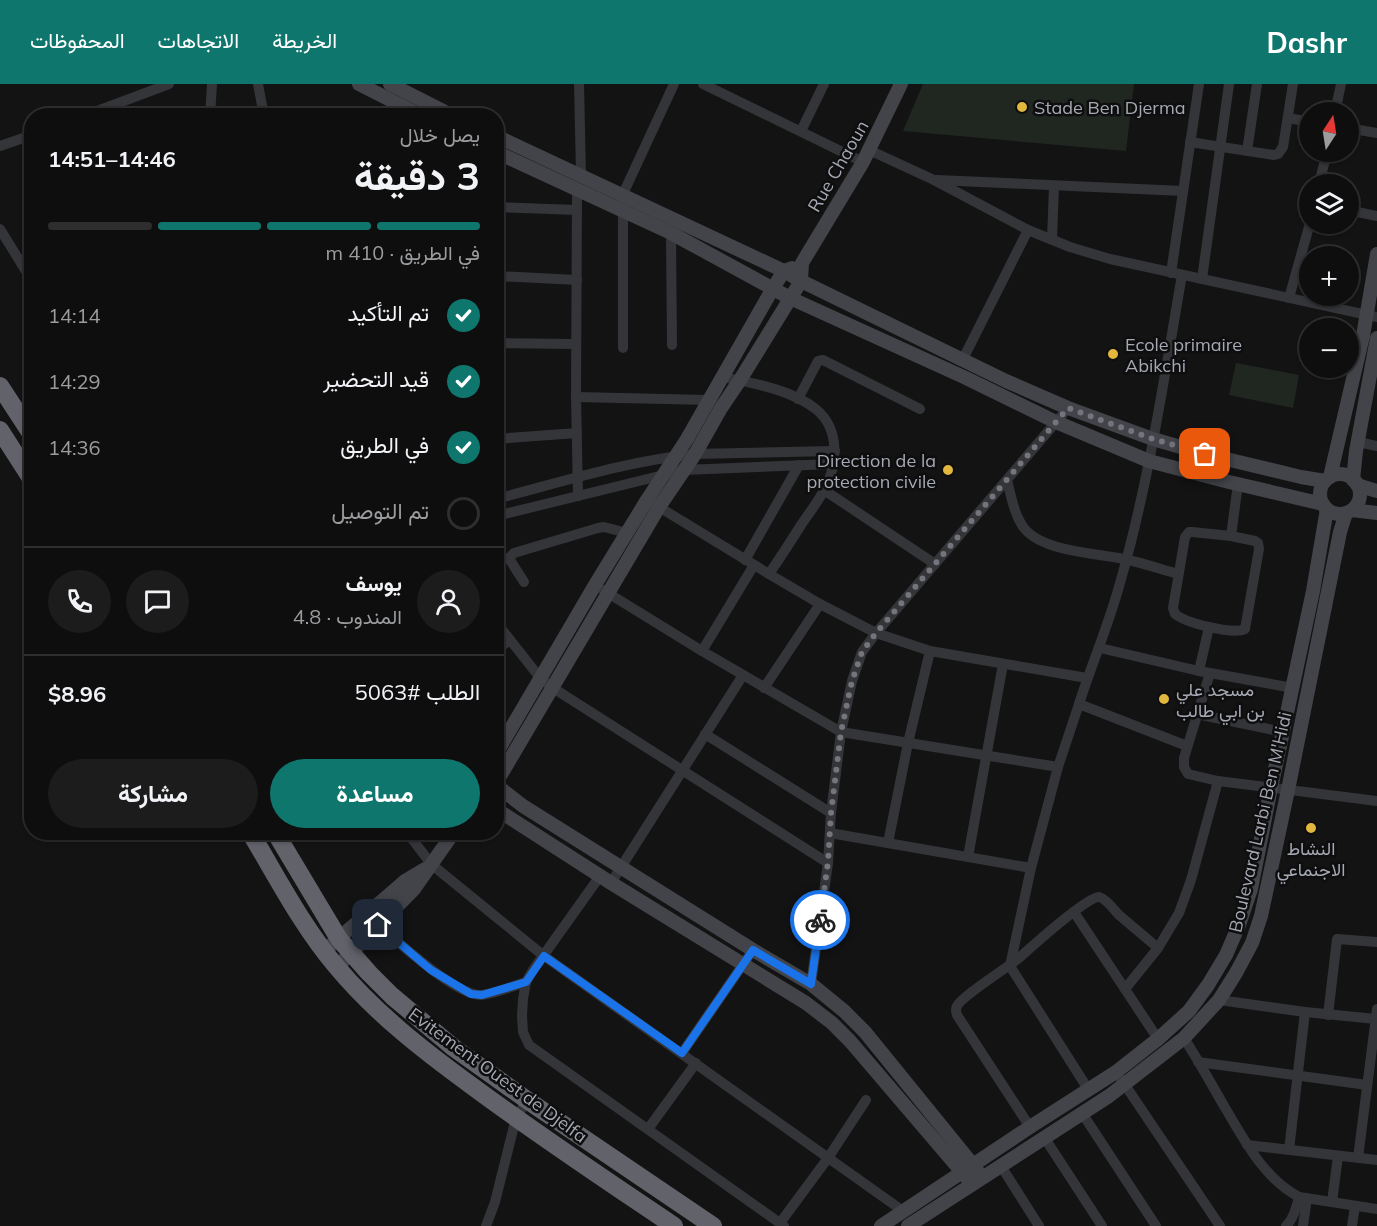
<!DOCTYPE html>
<html lang="ar">
<head>
<meta charset="utf-8">
<style>
	body { margin:0; font-family:Mulish,Vazirmatn,sans-serif; background:#1c1c1d; color:#f1f3f6; direction:rtl; height:100vh; display:flex; flex-direction:column; font-size:22px; white-space:nowrap }
	* { box-sizing:border-box; margin:0 }
	p { font-size:20px; color:#9b9c9e }
	.icon { flex:none; width:33px; height:33px; fill:none; stroke:currentColor; stroke-width:2; stroke-linecap:round; stroke-linejoin:round }
	.map { position:relative; flex:1; overflow:hidden; direction:ltr }
	.side { position:absolute; left:24px; top:24px; width:480px; height:732px; display:flex; flex-direction:column; background:#0e0e0f; border-radius:24px; box-shadow:0 2px 4px #0004,0 0 0 2px #2e2e2f; direction:rtl }
	.side>* { flex:none }
	.needle { width:39px; rotate:12deg }
	.fabs { position:absolute; left:1299px; top:18px; display:grid; gap:12px }
	.fabs a { display:grid; place-items:center; width:60px; height:60px; border-radius:50%; background:#0e0e0f; box-shadow:0 2px 4px #0004,0 0 0 2px #2e2e2f; font-size:30px }
	.pin { position:absolute; display:grid; place-items:center; width:51px; height:51px; color:#fff; margin:-26px; border-radius:12px; box-shadow:0 3px 9px #0006 }
	.courier { position:absolute; display:grid; place-items:center; width:60px; height:60px; margin:-30px; border:4px solid #1a73e8; border-radius:50%; background:#fff; color:#222; box-shadow:0 2px 8px #0007 }
	.head em { font-style:normal; font-weight:700 }
	.head div { display:flex; flex-direction:column-reverse }
	.head { display:flex; align-items:center; justify-content:space-between; height:102px; padding:0 24px }
	h1 { font-size:39px; font-weight:700; line-height:45px }
	.bar { display:grid; grid-template-columns:repeat(4,1fr); gap:9px 6px; align-content:center; height:72px; padding:0 24px }
	.bar i { height:8px; border-radius:4px; background:#2e2e2f }
	.bar .on { background:#0f766e }
	.bar p { grid-column:span 4 }
	.line { display:flex; align-items:center; gap:15px; padding:0 24px; border-top:2px solid #2e2e2f }
	.line div { flex:1 }
	.round { display:grid; place-items:center; flex:none; width:63px; height:63px; border-radius:32px; background:#1c1c1d }
	ol { padding:0 24px; list-style:none }
	li { display:flex; align-items:center; gap:18px; height:66px }
	li p { margin-inline-start:auto }
	li .icon { padding:6px; border-radius:50%; background:#0f766e; color:#fff; stroke-width:4 }
	li:last-child { color:#9b9c9e }
	li i { width:33px; height:33px; border:3px solid #2e2e2f; border-radius:50% }
	.cta { display:flex; gap:12px; margin-top:auto; padding:12px 24px }
	.cta a { flex:1; height:69px; border-radius:36px; background:#0f766e; color:#fff; font-size:24px; font-weight:700; line-height:69px; text-align:center }
	.cta a+a { background:#1c1c1d; color:#f1f3f6 }
	header { display:flex; align-items:center; gap:36px; box-sizing:border-box; height:84px; padding:0 30px; background:#0f766e; color:#fff }
	header strong { font-size:28px }
	nav { display:flex; gap:33px; margin-inline-start:auto; font-size:21px }
	.map>svg:first-child { display:block }
</style>
</head>
<body>
<header>
<strong>Dashr</strong>
<nav><a>الخريطة</a><a>الاتجاهات</a><a>المحفوظات</a></nav>
</header>
<div class="map">
<svg width="1377" height="1142" viewBox="0 0 1377 1142">
	<rect width="100%" height="100%" fill="#131314"/>
	<g fill="#202721">
		<path d="M 923,0 L 1134,0 L 1126,67 L 903,47 Z"/>
		<path d="M 1236,279 L 1299,291 L 1293,324 L 1229,311 Z"/>
	</g>
	<g fill="none" stroke-linecap="round" stroke-linejoin="round">
		<g stroke="#343539" stroke-width="10">
			<path d="M 258,0 L 264,32"/>
			<path d="M 579,0 L 581,91"/>
			<path d="M 703,0 L 863,78"/>
			<path d="M 1335,28 L 1341,0"/>
			<path d="M 84,32 L 169,0"/>
			<path d="M 210,32 L 212,0"/>
			<path d="M 1288,34 L 1310,38"/>
			<path d="M 1348,44 L 1377,49"/>
			<path d="M 801,47 L 824,0"/>
			<path d="M 1190,58 L 1274,71 L 1278,70 L 1283,63 L 1293,0"/>
			<path d="M 0,62 L 32,51"/>
			<path d="M 869,66 L 934,96 L 1028,146 L 1070,163 L 1110,175 L 1377,233"/>
			<path d="M 1247,67 L 1257,0"/>
			<path d="M 937,96 L 1183,107"/>
			<path d="M 1319,100 L 1327,68"/>
			<path d="M 577,106 L 576,313 L 578,412"/>
			<path d="M 496,123 L 577,126"/>
			<path d="M 1348,126 L 1377,132"/>
			<path d="M 0,145 L 32,197"/>
			<path d="M 671,149 L 672,261"/>
			<path d="M 1052,155 L 1054,102"/>
			<path d="M 1171,189 L 1199,0"/>
			<path d="M 496,192 L 577,196"/>
			<path d="M 1202,195 L 1229,0"/>
			<path d="M 1289,214 L 1310,139"/>
			<path d="M 496,259 L 576,260"/>
			<path d="M 623,264 L 623,110 L 674,0"/>
			<path d="M 963,275 L 1028,146"/>
			<path d="M 723,293 C 753,299 793,306 817,326 C 840,346 838,381 824,406 C 818,418 809,429 801,441 C 791,457 780,474 769,490"/>
			<path d="M 576,313 L 709,316"/>
			<path d="M 798,315 L 818,277 L 823,276 L 920,325"/>
			<path d="M 496,355 L 577,349"/>
			<path d="M 1358,358 L 1377,362"/>
			<path d="M 1007,396 C 1011,411 1014,431 1024,444 C 1043,468 1096,469 1124,475 C 1143,479 1160,485 1178,490"/>
			<path d="M 824,406 L 935,480"/>
			<path d="M 496,415 C 562,398 627,377 695,370 L 835,367"/>
			<path d="M 654,420 L 769,490 L 820,520 L 876,549 L 930,567 L 1087,594"/>
			<path d="M 496,432 L 684,386 L 833,380"/>
			<path d="M 1231,452 L 1255,457 L 1258,459 L 1259,465 L 1245,545 C 1233,551 1186,539 1175,530 L 1173,524 L 1185,453 L 1189,448 L 1192,448 L 1231,452 L 1238,400"/>
			<path d="M 745,476 L 799,381"/>
			<path d="M 524,498 L 510,476 L 510,473 L 514,469 L 598,444 L 604,443 L 627,449"/>
			<path d="M 603,506 L 702,567 L 841,648 L 1058,683"/>
			<path d="M 496,538 L 541,595 L 553,604 L 828,779"/>
			<path d="M 1100,564 L 1199,587 L 1293,604"/>
			<path d="M 496,566 L 510,556"/>
			<path d="M 702,567 L 754,481"/>
			<path d="M 1199,587 L 1209,543"/>
			<path d="M 1210,589 L 1184,674 L 1184,683 L 1188,690 L 1218,697 L 1377,717"/>
			<path d="M 764,604 L 820,520"/>
			<path d="M 1079,620 C 1092,579 1109,540 1120,499 C 1149,398 1164,294 1182,191"/>
			<path d="M 1197,630 L 1283,648"/>
			<path d="M 705,650 L 831,729"/>
			<path d="M 407,748 L 431,780 L 544,872 L 903,1127"/>
			<path d="M 830,749 L 1031,784"/>
			<path d="M 888,759 L 908,659 L 930,567"/>
			<path d="M 968,773 L 1003,580"/>
			<path d="M 600,792 L 533,886 L 526,898 L 523,915 L 522,932 L 523,948 L 529,961 L 784,1142"/>
			<path d="M 611,799 L 743,591"/>
			<path d="M 1074,828 L 1158,955"/>
			<path d="M 378,841 C 399,858 456,912 481,911 C 493,910 514,902 526,898"/>
			<path d="M 811,900 L 828,779 L 831,729 L 841,648 L 852,597 L 862,568 L 876,549 L 1068,324"/>
			<path d="M 1125,905 L 1158,864 L 1179,829 L 1191,796 L 1218,697"/>
			<path d="M 1219,916 L 1305,928 L 1376,935"/>
			<path d="M 1328,931 L 1337,855 L 1377,858"/>
			<path d="M 1184,954 C 1198,976 1211,999 1224,1022 C 1244,1055 1263,1094 1299,1113 C 1296,1124 1294,1134 1286,1142"/>
			<path d="M 682,969 L 753,866"/>
			<path d="M 1198,978 L 1367,1001"/>
			<path d="M 1121,995 L 1220,1142"/>
			<path d="M 1088,1005 L 1010,882 L 1031,784 L 1058,683 L 1079,620 L 1187,662"/>
			<path d="M 1082,1029 L 1156,1142"/>
			<path d="M 1030,1043 L 957,931 C 956,927 955,926 957,922 C 962,912 1007,884 1019,874 C 1029,865 1089,811 1099,813 C 1107,815 1114,826 1119,831 C 1132,842 1145,853 1158,864"/>
			<path d="M 648,1045 L 696,979"/>
			<path d="M 1044,1053 L 1102,1142"/>
			<path d="M 1247,1061 L 1377,1076"/>
			<path d="M 1289,1066 L 1305,928"/>
			<path d="M 1358,1074 L 1377,925"/>
			<path d="M 1001,1082 L 1039,1142"/>
			<path d="M 1299,1113 L 1377,1125"/>
			<path d="M 1332,1118 L 1338,1072"/>
			<path d="M 780,1139 L 828,1074 L 866,1016"/>
			<path d="M 486,1142 L 495,1118 L 516,1034 L 527,1016"/>
			<path d="M 1303,1142 L 1307,1114"/>
			<path d="M 1352,1142 L 1355,1122"/>
		</g>
		<g stroke="#424449" stroke-width="14">
			<path d="M 359,0 L 422,32"/>
			<path d="M 390,0 L 453,32"/>
			<path d="M 496,52 L 784,187 L 801,197 L 1006,297 L 1068,324 L 1153,355 L 1205,370 L 1301,393 L 1325,397"/>
			<path d="M 496,68 L 671,149 L 790,214 L 966,294 L 1056,338 L 1149,377 L 1229,398 L 1323,420"/>
			<circle cx="1340" cy="410" r="20"/>
			<path d="M 1330,393 L 1363,252 L 1377,170"/>
			<path d="M 1353,396 L 1356,367 L 1377,254"/>
			<path d="M 1357,401 L 1377,407"/>
			<path d="M 1352,426 L 1377,429"/>
			<path d="M 496,670 L 595,501 L 647,416 L 687,355 L 773,204 L 784,187 L 792,184"/>
			<path d="M 496,699 L 659,423 L 695,370 L 721,324 L 740,296 L 801,197 L 802,179 L 863,78 L 901,0"/>
			<path d="M 496,701 L 523,722 L 753,866 L 811,900 L 844,927 L 865,948 L 977,1086"/>
			<path d="M 496,725 L 611,799 L 806,919 L 832,939 L 850,957 L 967,1094"/>
			<path d="M 324,867 L 405,797 L 425,785"/>
			<path d="M 337,883 L 414,805 L 454,748"/>
			<path d="M 881,1142 L 1030,1043 L 1116,988 L 1158,955 L 1189,927 L 1208,901 L 1226,871 L 1239,841 L 1251,805 L 1271,704 L 1313,507 L 1327,425"/>
			<path d="M 908,1142 L 1109,1012 L 1184,954 L 1219,916 L 1236,889 L 1252,859 L 1261,832 L 1288,706 L 1340,448 L 1346,429"/>
		</g>
		<g stroke="#61626a" stroke-width="18">
			<path d="M 0,302 L 32,351"/>
			<path d="M 0,346 L 32,396"/>
			<path d="M 250,748 C 277,793 302,842 336,882 C 375,929 424,967 472,1002 C 538,1051 606,1096 674,1142"/>
			<path d="M 275,748 L 339,855 L 369,889 L 392,912 L 454,964 L 527,1016 L 713,1142"/>
		</g>
	</g>
	<g fill="none" stroke-linecap="round" stroke-linejoin="round">
		<path stroke="#73747c" stroke-width="6" stroke-dasharray="0 10.8" d="M 820,836 L 828,778 L 831,729 L 841,648 L 852,597 L 862,568 L 876,549 L 1068,324 L 1153,355 L 1205,370"/>
		<path stroke="#1a73e8" stroke-width="8" d="M 378,841 L 431,886 L 471,910 L 482,911 L 526,898 L 544,872 L 682,969 L 753,866 L 811,900 L 820,836"/>
	</g>
	<g fill="#e1b73e" stroke="#0e0e0f" stroke-width="2">
		<circle cx="1022" cy="23" r="6"/>
		<circle cx="1113" cy="270" r="6"/>
		<circle cx="948" cy="386" r="6"/>
		<circle cx="1164" cy="615" r="6"/>
		<circle cx="1311" cy="744" r="6"/>
	</g>
	<g text-anchor="middle" dominant-baseline="central" stroke-width="5" stroke-linejoin="round" paint-order="stroke">
		<g font-size="18" fill="#a6a9b4" stroke="#0e0e0f" text-anchor="start">
			<text x="1034" y="23">Stade Ben Djerma</text>
			<text x="1125" y="260">Ecole primaire<tspan x="1125" dy="21">Abikchi</tspan></text>
			<text x="936" y="376" text-anchor="end">Direction de la<tspan x="936" dy="21">protection civile</tspan></text>
			<text x="1176" y="605">مسجد علي<tspan x="1176" dy="21">بن ابي طالب</tspan></text>
			<text x="1311" y="764" text-anchor="middle">النشاط<tspan x="1311" dy="21">الاجنماعي</tspan></text>
		</g>
		<g font-size="18" fill="#a6a9b4" stroke="#0e0e0f">
			<text transform="translate(838 82) rotate(-60)">Rue Chaoun</text>
			<text transform="translate(1260 738) rotate(-77)">Boulevard Larbi Ben M'Hidi</text>
			<text transform="translate(498 991) rotate(36)">Evitement Ouest de Djelfa</text>
		</g>
	</g>
</svg>
<div class="fabs">
<a><svg class="needle" viewBox="-14 -14 28 28"><path d="M0-13l5 13h-10z" fill="#e53935"/><path d="M0 13l5-13h-10z" fill="#9b9c9e"/></svg></a>
<a><svg class="icon" aria-label="layers" viewBox="0 0 24 24"><path d="M12 4l9 5-9 5-9-5zM3 14l9 5 9-5"/></svg></a>
<a>+</a>
<a>−</a>
</div>
<div class="pin" style="left:1205px;top:370px;background:#ea580c"><svg class="icon" aria-label="bag" viewBox="0 0 24 24"><path d="M5 8h14l-1 12H6zM9 8a3 3 0 0 1 6 0"/></svg></div>
<div class="pin" style="left:378px;top:841px;background:#1f2937"><svg class="icon" aria-label="home" viewBox="0 0 24 24"><path d="M3 11l9-7 9 7M6 9v11h12V9"/></svg></div>
<div class="courier" style="left:820px;top:836px"><svg class="icon" aria-label="bike" viewBox="0 0 24 24"><circle cx="6" cy="16" r="4"/><circle cx="18" cy="16" r="4"/><path d="M6 16l4-8h5l3 8M10 8l3 8H6M13 5h3"/></svg></div>
<section class="side">
<div class="head"><div><h1>3 دقيقة</h1><p>يصل خلال</p></div><em>14:46–14:51</em></div>
<div class="bar"><i class="on"></i><i class="on"></i><i class="on"></i><i></i><p>في الطريق · 410 m</p></div>
<ol>
<li><svg class="icon" aria-label="check" viewBox="0 0 24 24"><path d="M5 12l5 5 9-10"/></svg>تم التأكيد<p>14:14</p></li>
<li><svg class="icon" aria-label="check" viewBox="0 0 24 24"><path d="M5 12l5 5 9-10"/></svg>قيد التحضير<p>14:29</p></li>
<li><svg class="icon" aria-label="check" viewBox="0 0 24 24"><path d="M5 12l5 5 9-10"/></svg>في الطريق<p>14:36</p></li>
<li><i></i>تم التوصيل</li>
</ol>
<div class="line" style="height:108px"><a class="round"><svg class="icon" aria-label="person" viewBox="0 0 24 24"><circle cx="12" cy="8" r="4"/><path d="M4 21q1-7 8-7t8 7"/></svg></a><div><b>يوسف</b><p>المندوب · 4.8</p></div><a class="round"><svg class="icon" aria-label="chat" viewBox="0 0 24 24"><path d="M4 5h16v11H9l-5 4z"/></svg></a><a class="round"><svg class="icon" aria-label="phone" viewBox="0 0 24 24"><path d="M5 4h4l2 5-3 2q2 4 5 5l2-3 5 2v4C11 20 4 13 5 4z"/></svg></a></div>
<div class="line" style="height:78px"><div>الطلب #5063</div><b>$8.96</b></div>
<div class="cta"><a>مساعدة</a><a>مشاركة</a></div>
</section>
</div>
</body>
</html>
